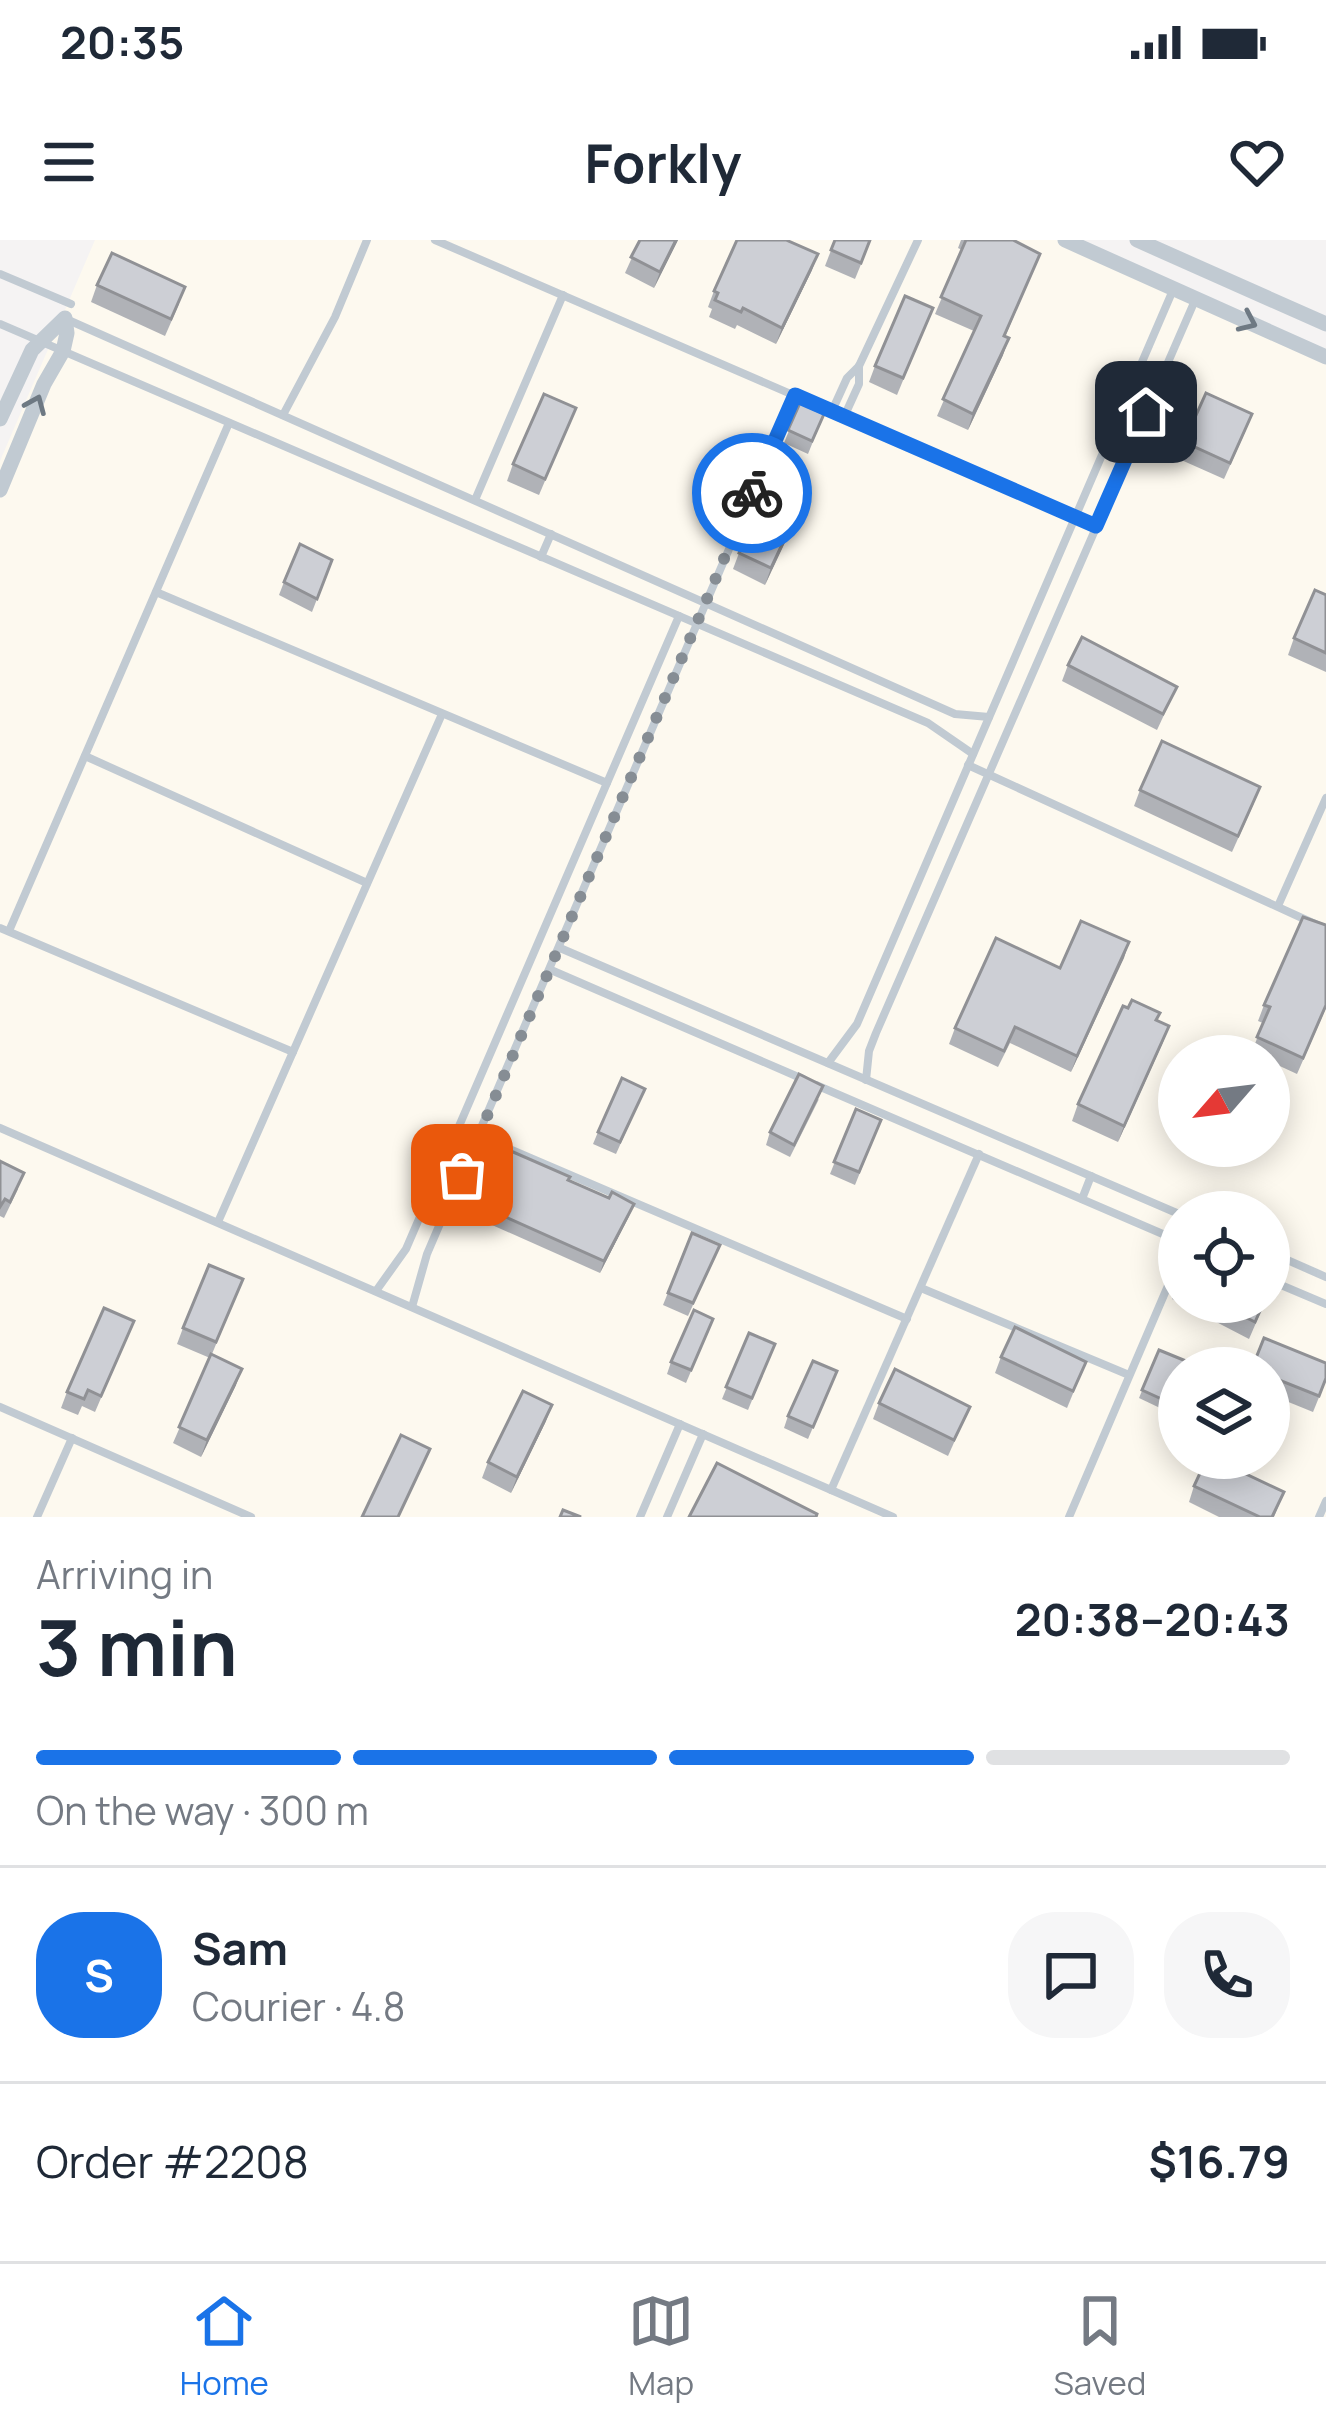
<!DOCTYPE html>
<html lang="en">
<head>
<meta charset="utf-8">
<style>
	body { margin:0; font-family:Manrope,sans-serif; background:#f6f6f7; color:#1f2937; height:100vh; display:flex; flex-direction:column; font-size:45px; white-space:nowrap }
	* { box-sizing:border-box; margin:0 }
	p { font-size:39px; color:#747a83 }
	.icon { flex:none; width:66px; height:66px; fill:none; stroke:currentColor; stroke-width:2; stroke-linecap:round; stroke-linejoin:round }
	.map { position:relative; height:1277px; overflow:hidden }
	.drawer { display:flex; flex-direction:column; background:#fff; flex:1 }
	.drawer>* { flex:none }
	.needle { width:78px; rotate:242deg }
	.fabs { position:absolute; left:1158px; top:795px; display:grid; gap:24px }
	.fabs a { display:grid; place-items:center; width:132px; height:132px; border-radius:50%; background:#fff; box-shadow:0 6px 30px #0003; font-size:60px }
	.pin { position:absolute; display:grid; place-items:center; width:102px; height:102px; color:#fff; margin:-51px; border-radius:24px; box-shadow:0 6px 18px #0006 }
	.courier { position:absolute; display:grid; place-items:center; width:120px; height:120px; margin:-60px; border:9px solid #1a73e8; border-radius:50%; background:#fff; color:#222; box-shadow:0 3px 15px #0007 }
	.head em { font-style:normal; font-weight:700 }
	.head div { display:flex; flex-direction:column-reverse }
	.head { display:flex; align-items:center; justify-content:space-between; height:204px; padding:0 36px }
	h1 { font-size:78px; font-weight:700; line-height:90px }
	.bar { display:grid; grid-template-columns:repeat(4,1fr); gap:18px 12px; align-content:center; height:144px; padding:0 36px }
	.bar i { height:15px; border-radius:9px; background:#e0e1e3 }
	.bar .active { background:#1a73e8 }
	.bar p { grid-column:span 4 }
	.line { display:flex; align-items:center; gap:30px; padding:0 36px; border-top:3px solid #e0e1e3 }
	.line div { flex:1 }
	.round { display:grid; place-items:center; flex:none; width:126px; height:126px; border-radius:48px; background:#f6f6f7 }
	.status { display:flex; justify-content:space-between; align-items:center; height:84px; padding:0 60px; background:#fff; direction:ltr }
	.status svg { height:33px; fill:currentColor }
	header { display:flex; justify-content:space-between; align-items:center; height:156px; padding:0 36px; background:#fff; font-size:54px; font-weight:700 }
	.menu { display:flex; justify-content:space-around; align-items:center; height:168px; border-top:3px solid #e0e1e3; background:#fff; font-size:33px; color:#747a83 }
	.menu a { display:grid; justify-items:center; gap:6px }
	.menu .active { color:#1a73e8 }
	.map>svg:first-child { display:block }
</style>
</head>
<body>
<div class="status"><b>20:35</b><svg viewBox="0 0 49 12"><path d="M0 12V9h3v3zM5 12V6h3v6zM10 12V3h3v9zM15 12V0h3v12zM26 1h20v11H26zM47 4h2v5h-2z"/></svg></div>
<header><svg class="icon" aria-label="menu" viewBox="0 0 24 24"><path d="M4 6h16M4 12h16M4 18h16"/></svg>Forkly<svg class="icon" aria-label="heart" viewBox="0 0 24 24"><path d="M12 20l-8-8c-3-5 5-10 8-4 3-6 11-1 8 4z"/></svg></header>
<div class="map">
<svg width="1326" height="1277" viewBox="0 0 1326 1277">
	<rect width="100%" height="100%" fill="#f5f3f3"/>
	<path fill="#fdf9ef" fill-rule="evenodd" d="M 95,0 L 1067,0 L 1326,114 L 1326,1277 L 0,1277 L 0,221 ZM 1179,816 L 1269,816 L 1269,906 L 1179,906 ZM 1179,972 L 1269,972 L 1269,1062 L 1179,1062 ZM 1179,1128 L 1269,1128 L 1269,1218 L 1179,1218 Z"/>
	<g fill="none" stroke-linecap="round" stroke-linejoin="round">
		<g stroke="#c1cad2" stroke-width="8">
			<path d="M 435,0 L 1096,286"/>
			<path d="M 0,34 L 71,64"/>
			<path d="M 66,79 L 955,474 L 989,477"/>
			<path d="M 0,84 L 928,483 L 973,514"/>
			<path d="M 832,171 L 847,138 L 859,126 L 918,0"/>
			<path d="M 283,175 L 335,77 L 367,0"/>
			<path d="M 844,177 L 859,144 L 859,126"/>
			<path d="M 475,260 L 563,55"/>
			<path d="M 541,317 L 551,294"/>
			<path d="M 156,352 L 607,543"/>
			<path d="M 85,516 L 367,643"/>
			<path d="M 968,525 L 1326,689"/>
			<path d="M 1278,666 L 1326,558"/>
			<path d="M 0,688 L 293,812"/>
			<path d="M 9,691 L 229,183"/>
			<path d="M 560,708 L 1179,974"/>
			<path d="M 551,730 L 803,839"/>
			<path d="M 828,823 L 857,784 L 1173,50"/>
			<path d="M 866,840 L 869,811 L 876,793 L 1196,58"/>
			<path d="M 816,845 L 1179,1001"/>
			<path d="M 0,888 L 893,1277"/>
			<path d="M 479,896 L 907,1079"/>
			<path d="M 1082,959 L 1091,936"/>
			<path d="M 218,982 L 442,474"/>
			<path d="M 1269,1012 L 1326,1037"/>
			<path d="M 1269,1040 L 1326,1064"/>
			<path d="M 921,1048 L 1129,1135"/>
			<path d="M 376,1051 L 406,1009 L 679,376"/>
			<path d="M 412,1067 L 427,1014 L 795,155"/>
			<path d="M 0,1167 L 251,1277"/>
			<path d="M 831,1250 L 979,914"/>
			<path d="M 37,1277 L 72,1198"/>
			<path d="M 640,1277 L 680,1184"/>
			<path d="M 667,1277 L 703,1194"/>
			<path d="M 1069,1277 L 1179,1020"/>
			<path d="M 1319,1277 L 1326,1261"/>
		</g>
		<g stroke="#c1cad2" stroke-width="15">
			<path d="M 1065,0 L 1326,117"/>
			<path d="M 1137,0 L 1326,84"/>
			<path d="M 0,179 L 32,110 L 65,78 L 67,93 L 63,111 L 44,144 L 0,250"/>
		</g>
	</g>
	<g fill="#b0b2b7">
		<path d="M 640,0 L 678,0 L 654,48 L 625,33 Z"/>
		<path d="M 835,0 L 871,0 L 855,39 L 825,26 Z"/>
		<path d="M 961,0 L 1013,0 L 1040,14 L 1005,97 L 1003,115 L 968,190 L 937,176 L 974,91 L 935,74 L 962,10 L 958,8 Z"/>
		<path d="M 812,30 L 776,104 L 737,85 L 735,89 L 709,77 L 712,69 L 708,67 L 714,51 Z"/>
		<path d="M 97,45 L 179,64 L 165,96 L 91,62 Z"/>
		<path d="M 933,68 L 897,155 L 869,142 L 875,126 Z"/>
		<path d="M 800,163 L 824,174 L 808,214 L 784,203 Z"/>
		<path d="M 576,168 L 539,255 L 507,241 L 513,224 Z"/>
		<path d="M 1246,190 L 1224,239 L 1179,219 L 1184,202 Z"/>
		<path d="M 803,260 L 765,345 L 733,329 L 739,313 Z"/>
		<path d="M 332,320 L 312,372 L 279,355 L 284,342 Z"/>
		<path d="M 1326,355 L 1326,432 L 1288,415 L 1294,398 Z"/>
		<path d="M 1068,425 L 1177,447 L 1157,490 L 1062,441 Z"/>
		<path d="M 1140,550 L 1254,563 L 1232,612 L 1134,566 Z"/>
		<path d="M 1129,702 L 1071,832 L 1010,803 L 998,827 L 949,804 L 955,788 L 1060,728 Z"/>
		<path d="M 1264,765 L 1326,768 L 1297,834 L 1269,821 L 1269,816 L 1257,816 L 1251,814 L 1263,783 L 1258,781 Z"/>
		<path d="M 1157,780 L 1169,786 L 1118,902 L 1072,881 L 1078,864 Z"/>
		<path d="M 645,849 L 616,914 L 593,904 L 598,892 Z"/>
		<path d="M 819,859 L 790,917 L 766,905 L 770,892 Z"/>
		<path d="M 856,869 L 881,880 L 855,945 L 830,934 Z"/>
		<path d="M 490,905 L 504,908 L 568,940 L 629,976 L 600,1033 L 456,969 L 461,957 Z"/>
		<path d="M 0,921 L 18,949 L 4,978 L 0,976 Z"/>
		<path d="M 692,993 L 720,1005 L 688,1076 L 663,1065 Z"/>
		<path d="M 243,1039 L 212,1114 L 236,1145 L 201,1217 L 173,1203 L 210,1118 L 177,1104 L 183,1088 Z"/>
		<path d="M 1179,1041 L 1179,1062 L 1265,1062 L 1249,1099 L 1172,1059 Z"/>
		<path d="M 713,1079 L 686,1143 L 667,1134 L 671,1122 Z"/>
		<path d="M 134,1081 L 95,1172 L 82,1166 L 78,1175 L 61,1168 L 67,1152 Z"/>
		<path d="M 749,1093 L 775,1104 L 748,1170 L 722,1159 Z"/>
		<path d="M 1159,1110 L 1179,1128 L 1179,1177 L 1139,1158 Z"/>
		<path d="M 1001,1117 L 1086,1122 L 1067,1168 L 995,1133 Z"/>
		<path d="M 1269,1128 L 1326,1140 L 1313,1172 L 1269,1154 Z"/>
		<path d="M 837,1131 L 808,1199 L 784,1188 L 788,1176 Z"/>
		<path d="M 879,1163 L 970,1167 L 948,1216 L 873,1179 Z"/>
		<path d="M 546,1181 L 511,1253 L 482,1238 L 488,1222 Z"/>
		<path d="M 1194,1246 L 1284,1252 L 1274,1277 L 1219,1277 L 1189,1262 Z"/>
	</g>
	<g fill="#909195">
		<path d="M 676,0 L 678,0 L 654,48 L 660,32 Z"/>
		<path d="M 818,14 L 812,30 L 776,104 L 782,88 Z"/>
		<path d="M 1009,98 L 1003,115 L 968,190 L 973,174 Z"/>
		<path d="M 803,260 L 797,277 L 765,345 L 771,328 Z"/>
		<path d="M 1129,702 L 1124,718 L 1071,832 L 1077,816 Z"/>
		<path d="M 1169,786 L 1163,802 L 1118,902 L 1124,886 Z"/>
		<path d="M 634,964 L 629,976 L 600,1033 L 604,1021 Z"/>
		<path d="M 242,1129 L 236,1145 L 201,1217 L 207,1200 Z"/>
		<path d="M 552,1165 L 546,1181 L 511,1253 L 517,1237 Z"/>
	</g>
	<g fill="#cdcfd5" stroke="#909195" stroke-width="3">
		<path d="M 640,0 L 676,0 L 660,32 L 631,17 Z"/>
		<path d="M 737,0 L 786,0 L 818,14 L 782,88 L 743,68 L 741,72 L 715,60 L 718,53 L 714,51 Z"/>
		<path d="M 835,0 L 870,0 L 861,23 L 831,10 Z"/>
		<path d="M 966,0 L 1013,0 L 1040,14 L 1004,96 L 1009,98 L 973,174 L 943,159 L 981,76 L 941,57 Z"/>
		<path d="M 112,13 L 185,47 L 171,79 L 97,45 Z"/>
		<path d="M 905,56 L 933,68 L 903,138 L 875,126 Z"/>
		<path d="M 1206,153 L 1252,174 L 1230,223 L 1184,202 Z"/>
		<path d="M 544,154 L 576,168 L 545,239 L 513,224 Z"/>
		<path d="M 800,163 L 824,174 L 812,201 L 788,190 Z"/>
		<path d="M 771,245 L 803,260 L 771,328 L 739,313 Z"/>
		<path d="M 300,304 L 332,320 L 317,359 L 284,342 Z"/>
		<path d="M 1315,350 L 1326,355 L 1326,413 L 1294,398 Z"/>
		<path d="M 1082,397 L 1177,447 L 1163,474 L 1068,425 Z"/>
		<path d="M 1162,501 L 1260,547 L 1238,596 L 1140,550 Z"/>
		<path d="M 1303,677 L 1326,685 L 1326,765 L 1303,818 L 1257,797 L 1270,767 L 1264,765 Z"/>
		<path d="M 1081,681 L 1129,702 L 1077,816 L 1015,787 L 1004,811 L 955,788 L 996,698 L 1060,728 Z"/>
		<path d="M 1132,760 L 1160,773 L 1156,780 L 1169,786 L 1124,886 L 1078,864 L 1123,766 L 1128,768 Z"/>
		<path d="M 799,834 L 823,846 L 794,905 L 770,892 Z"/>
		<path d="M 622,838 L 645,849 L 620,902 L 598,892 Z"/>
		<path d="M 856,869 L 881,880 L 859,932 L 834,922 Z"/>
		<path d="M 493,898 L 506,904 L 504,908 L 570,937 L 568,940 L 609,958 L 612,952 L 634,964 L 604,1021 L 461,957 L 485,903 L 490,905 Z"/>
		<path d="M 0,921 L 24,933 L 10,962 L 5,959 L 0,967 Z"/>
		<path d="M 692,993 L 720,1005 L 693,1063 L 668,1053 Z"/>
		<path d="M 209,1025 L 243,1039 L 216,1102 L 183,1088 Z"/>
		<path d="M 1215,1062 L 1264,1062 L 1255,1082 Z"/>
		<path d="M 104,1068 L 134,1081 L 101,1156 L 88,1150 L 84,1159 L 67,1152 Z"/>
		<path d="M 694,1070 L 713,1079 L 691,1130 L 671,1122 Z"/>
		<path d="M 1015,1087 L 1086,1122 L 1073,1151 L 1001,1117 Z"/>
		<path d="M 749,1093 L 775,1104 L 752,1158 L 726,1147 Z"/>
		<path d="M 1264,1098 L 1326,1123 L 1326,1138 L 1319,1156 L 1269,1136 L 1269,1128 L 1252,1128 Z"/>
		<path d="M 1159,1110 L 1203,1128 L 1179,1128 L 1179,1167 L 1142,1150 Z"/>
		<path d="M 211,1114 L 242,1129 L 207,1200 L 179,1187 Z"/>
		<path d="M 813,1121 L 837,1131 L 813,1187 L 788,1176 Z"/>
		<path d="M 895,1129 L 970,1167 L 954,1200 L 879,1163 Z"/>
		<path d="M 523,1151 L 552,1165 L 517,1237 L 488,1222 Z"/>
		<path d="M 401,1195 L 430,1209 L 398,1277 L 362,1277 Z"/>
		<path d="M 1207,1218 L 1212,1218 L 1284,1252 L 1272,1277 L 1260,1277 L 1194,1246 Z"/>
		<path d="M 717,1223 L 817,1274 L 816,1277 L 689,1277 Z"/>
		<path d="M 563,1270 L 581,1277 L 560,1277 Z"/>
	</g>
	<defs><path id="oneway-chevron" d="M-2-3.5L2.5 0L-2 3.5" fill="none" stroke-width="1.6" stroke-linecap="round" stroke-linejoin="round" transform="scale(3)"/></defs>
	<g stroke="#6e7983">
		<use href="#oneway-chevron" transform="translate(1248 82) rotate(24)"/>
		<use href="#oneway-chevron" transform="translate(36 164) rotate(-67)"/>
	</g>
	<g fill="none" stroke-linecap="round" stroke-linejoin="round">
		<path stroke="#868d94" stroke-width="12" stroke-dasharray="0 21.6" d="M 462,935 L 752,253"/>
		<path stroke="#1a73e8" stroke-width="15" d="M 752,253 L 795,155 L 1096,286 L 1146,172"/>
	</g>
</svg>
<div class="fabs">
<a><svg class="needle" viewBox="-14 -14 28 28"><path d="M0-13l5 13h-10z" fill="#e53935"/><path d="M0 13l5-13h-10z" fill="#747a83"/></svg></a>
<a><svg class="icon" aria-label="locate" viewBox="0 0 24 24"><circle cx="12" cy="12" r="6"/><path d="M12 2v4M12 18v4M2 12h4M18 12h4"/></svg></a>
<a><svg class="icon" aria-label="layers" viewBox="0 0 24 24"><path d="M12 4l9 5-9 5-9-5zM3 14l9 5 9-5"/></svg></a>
</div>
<div class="pin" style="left:462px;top:935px;background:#ea580c"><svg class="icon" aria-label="bag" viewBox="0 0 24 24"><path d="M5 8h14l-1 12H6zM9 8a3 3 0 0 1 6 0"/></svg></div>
<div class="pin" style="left:1146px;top:172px;background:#1f2937"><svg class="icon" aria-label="home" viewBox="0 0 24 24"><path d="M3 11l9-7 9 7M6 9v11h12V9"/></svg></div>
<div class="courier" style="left:752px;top:253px"><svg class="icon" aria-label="bike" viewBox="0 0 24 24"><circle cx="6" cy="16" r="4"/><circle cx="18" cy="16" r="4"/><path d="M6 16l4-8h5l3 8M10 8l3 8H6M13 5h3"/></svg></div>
</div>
<section class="drawer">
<div class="head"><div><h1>3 min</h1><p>Arriving in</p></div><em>20:38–20:43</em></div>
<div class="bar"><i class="active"></i><i class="active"></i><i class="active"></i><i></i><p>On the way · 300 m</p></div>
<div class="line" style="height:216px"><b class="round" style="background:#1a73e8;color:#fff">S</b><div><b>Sam</b><p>Courier · 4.8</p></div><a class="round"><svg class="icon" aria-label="chat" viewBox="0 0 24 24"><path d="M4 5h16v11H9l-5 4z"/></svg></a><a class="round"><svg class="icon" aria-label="phone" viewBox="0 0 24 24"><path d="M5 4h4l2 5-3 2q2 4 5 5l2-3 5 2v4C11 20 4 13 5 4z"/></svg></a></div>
<div class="line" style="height:156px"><div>Order #2208</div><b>$16.79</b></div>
</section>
<nav class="menu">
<a class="active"><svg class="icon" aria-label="home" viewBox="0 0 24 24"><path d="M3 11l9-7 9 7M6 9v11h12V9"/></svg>Home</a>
<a><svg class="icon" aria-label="map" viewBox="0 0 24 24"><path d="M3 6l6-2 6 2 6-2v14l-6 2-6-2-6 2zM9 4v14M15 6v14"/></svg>Map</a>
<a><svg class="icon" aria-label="saved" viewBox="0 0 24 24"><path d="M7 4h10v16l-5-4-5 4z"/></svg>Saved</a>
</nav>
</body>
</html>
